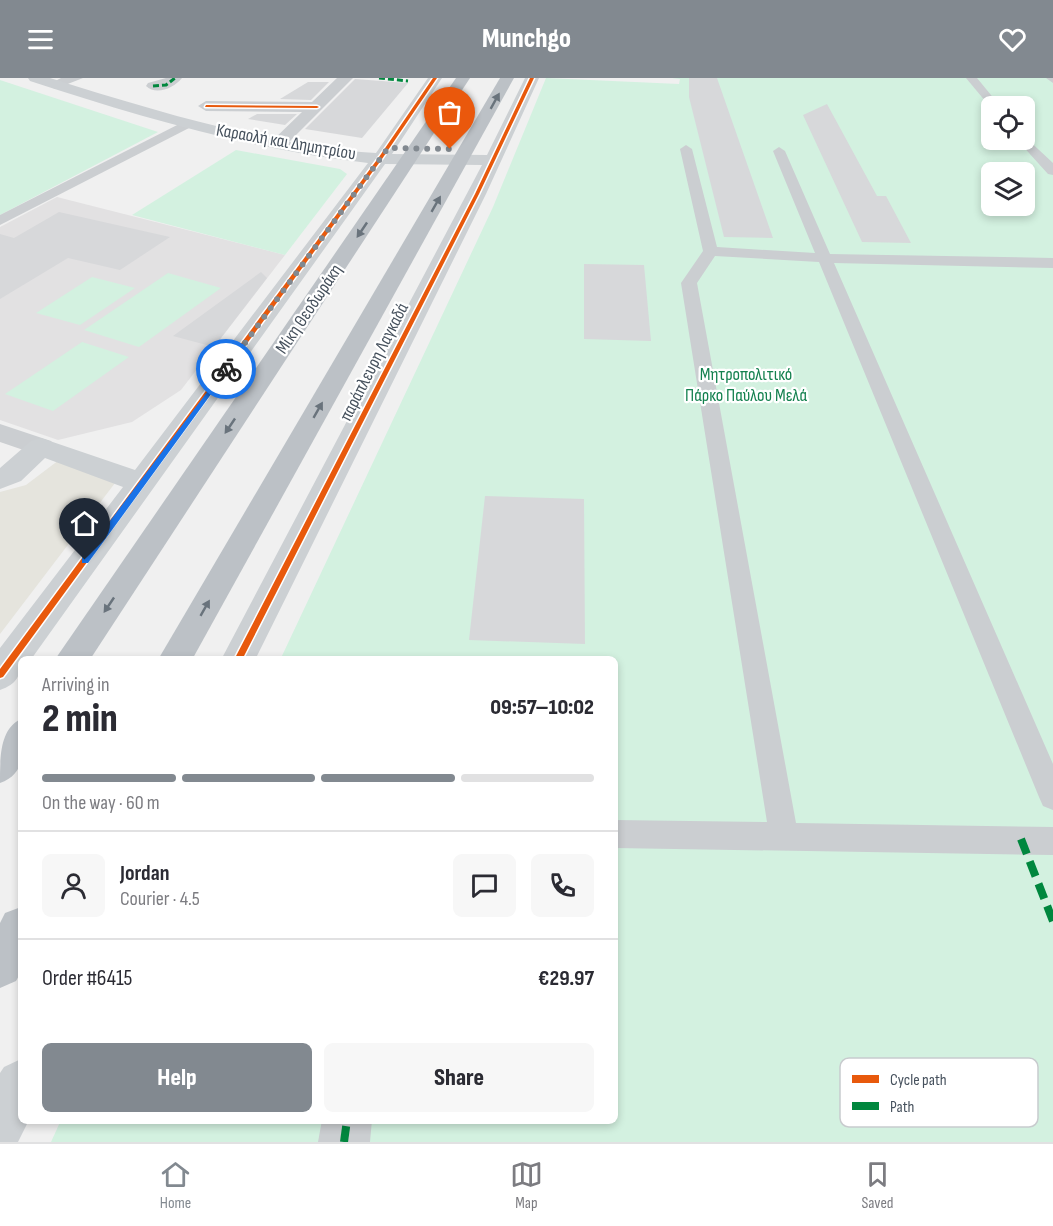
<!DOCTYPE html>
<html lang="en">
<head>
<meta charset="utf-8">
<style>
	body { margin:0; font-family:"Sofia Sans Condensed",sans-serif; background:#f7f7f7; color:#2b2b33; height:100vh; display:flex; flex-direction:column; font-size:22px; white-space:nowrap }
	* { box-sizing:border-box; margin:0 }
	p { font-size:20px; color:#7c7c81 }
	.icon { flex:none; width:33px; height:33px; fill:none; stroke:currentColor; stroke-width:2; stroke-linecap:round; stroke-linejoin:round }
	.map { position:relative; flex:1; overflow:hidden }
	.side { position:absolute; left:18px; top:578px; width:600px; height:468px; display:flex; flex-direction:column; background:#fff; border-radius:9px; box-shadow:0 3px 9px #0003 }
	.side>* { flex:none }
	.fabs { position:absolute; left:981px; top:18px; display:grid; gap:12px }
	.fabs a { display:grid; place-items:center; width:54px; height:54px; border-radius:9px; background:#fff; box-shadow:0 3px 9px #0003; font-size:30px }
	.pin { position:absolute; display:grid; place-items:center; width:51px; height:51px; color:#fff; margin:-62px -26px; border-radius:50% 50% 50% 0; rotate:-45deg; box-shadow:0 0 6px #0007 }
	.pin .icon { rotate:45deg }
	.courier { position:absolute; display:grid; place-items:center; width:60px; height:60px; margin:-30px; border:4px solid #1a73e8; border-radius:50%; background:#fff; color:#222; box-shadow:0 2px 8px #0007 }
	.summary em { font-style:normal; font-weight:800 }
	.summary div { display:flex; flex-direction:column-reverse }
	.summary { display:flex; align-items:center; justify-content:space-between; height:102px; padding:0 24px }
	h1 { font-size:39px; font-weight:800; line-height:45px }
	.bar { display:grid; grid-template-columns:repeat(4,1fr); gap:9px 6px; align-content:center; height:72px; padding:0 24px }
	.bar i { height:8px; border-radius:4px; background:#e1e1e2 }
	.bar .active { background:#828990 }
	.bar p { grid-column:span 4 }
	.line { display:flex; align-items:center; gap:15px; padding:0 24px; border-top:2px solid #e1e1e2 }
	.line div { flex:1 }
	.round { display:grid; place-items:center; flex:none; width:63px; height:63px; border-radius:9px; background:#f7f7f7 }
	.cta { display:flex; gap:12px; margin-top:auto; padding:12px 24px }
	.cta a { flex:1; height:69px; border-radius:9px; background:#828990; color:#fff; font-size:24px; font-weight:800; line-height:69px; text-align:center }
	.cta a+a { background:#f7f7f7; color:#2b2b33 }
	header { display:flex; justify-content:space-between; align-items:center; height:78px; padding:0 24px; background:#828990; color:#fff; font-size:27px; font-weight:800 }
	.tabs { display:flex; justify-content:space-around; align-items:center; height:84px; border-top:2px solid #e1e1e2; background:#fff; font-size:16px; color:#7c7c81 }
	.tabs a { display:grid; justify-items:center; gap:3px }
	.tabs .active { color:#828990 }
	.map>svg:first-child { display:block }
</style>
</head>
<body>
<header><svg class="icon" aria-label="menu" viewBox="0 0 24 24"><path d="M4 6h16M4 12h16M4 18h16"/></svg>Munchgo<svg class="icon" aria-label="heart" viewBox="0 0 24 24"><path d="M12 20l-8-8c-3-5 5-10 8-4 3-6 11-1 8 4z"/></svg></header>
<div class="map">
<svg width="1053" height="1064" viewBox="0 0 1053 1064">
	<rect width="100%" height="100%" fill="#f0f0f0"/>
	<path fill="#e5e4dd" d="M 59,382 L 115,405 L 0,556 L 0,414 L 26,407 Z"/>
	<path fill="#e2e1e2" d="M 57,119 L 285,177 L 181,312 L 132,344 L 58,362 L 0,342 L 0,149 Z"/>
	<g fill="#d3f1e0" fill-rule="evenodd">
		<path d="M 546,0 L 679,6 L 680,1 L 672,0 L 1053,0 L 1053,1064 L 51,1064 L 61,1042 L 615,1042 L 615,580 L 281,580 L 493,129 ZM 992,28 L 1024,28 L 1024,62 L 992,62 ZM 992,94 L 1024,94 L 1024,128 L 992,128 Z"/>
		<path d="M 0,2 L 158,54 L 0,137 Z"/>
		<path d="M 236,72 L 340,91 L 347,96 L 285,177 L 132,137 Z"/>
		<path d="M 168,195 L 221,210 L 139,269 L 84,252 Z"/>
		<path d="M 92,199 L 135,210 L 80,247 L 36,235 Z"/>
		<path d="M 82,264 L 129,279 L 53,333 L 5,316 Z"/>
	</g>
	<g fill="#d7d8da">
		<path d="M 689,0 L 717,0 L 773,160 L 724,159 L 689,19 Z"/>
		<path d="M 355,1 L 408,5 L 362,60 L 305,51 Z"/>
		<path d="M 308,4 L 329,4 L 311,22 L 280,21 Z"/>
		<path d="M 827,26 L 877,118 L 886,118 L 911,165 L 862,164 L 803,37 Z"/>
		<path d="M 257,36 L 297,36 L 285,47 L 248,41 Z"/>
		<path d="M 59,134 L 170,159 L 120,192 L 68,180 L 0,221 L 0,156 L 14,160 Z"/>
		<path d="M 584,186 L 644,187 L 651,263 L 584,261 Z"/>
		<path d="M 261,194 L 267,200 L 214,269 L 173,258 Z"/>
		<path d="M 485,418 L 584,421 L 585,566 L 469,562 Z"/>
	</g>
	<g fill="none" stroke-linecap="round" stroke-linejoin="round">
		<g fill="#cbced1" fill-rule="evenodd">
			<path d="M 966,0 L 977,0 L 1000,28 L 991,30 Z"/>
			<path d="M 1046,0 L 1053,0 L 1053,5 Z"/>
			<path d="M 187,42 L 193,46 L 191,49 L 0,147 L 0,137 Z"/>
			<path d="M 1024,58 L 1053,85 L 1053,97 L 1048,96 L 1020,65 L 1018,62 L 1024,62 Z"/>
			<path d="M 686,67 L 692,71 L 717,169 L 815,175 L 773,73 L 779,69 L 785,73 L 830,176 L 1053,180 L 1053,190 L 834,185 L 1053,686 L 1053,732 L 1043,728 L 1039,719 L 819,184 L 715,178 L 697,205 L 796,745 L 1053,749 L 1053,777 L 615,770 L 615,742 L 767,744 L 681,205 L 703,173 L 680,71 Z"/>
		</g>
		<g fill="#cbced1" fill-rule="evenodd">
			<path d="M 61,0 L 83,0 L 55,11 L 48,7 Z"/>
			<path d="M 166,0 L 182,0 C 174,10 156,18 146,8 L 148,5 Z"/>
			<path d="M 337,0 L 353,0 L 284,69 L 278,70 L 270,65 L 302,34 L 206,33 L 198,28 L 206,23 L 312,24 Z"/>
			<path d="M 0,346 L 51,363 L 55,369 L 51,375 L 41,378 L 0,364 Z"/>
			<path d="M 322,1042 L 372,1042 L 370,1064 L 318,1064 Z"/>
		</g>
		<g fill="#ccd0d3" fill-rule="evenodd">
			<path d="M 28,0 L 50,0 C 152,32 269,68 376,75 L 428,0 L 442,0 L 392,76 L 487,77 L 525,0 L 539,0 L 486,116 L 256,580 L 222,580 L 482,87 L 385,86 L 32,580 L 21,580 C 21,598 17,606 0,612 L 0,570 L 123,409 L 45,380 L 21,403 L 0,411 L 0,390 L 31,363 L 41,360 L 135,392 L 368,85 C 253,72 140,39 30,3 Z"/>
			<path d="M 21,981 L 21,1042 L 29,1042 L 18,1064 L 0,1064 L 0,995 L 4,989 Z"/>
		</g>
		<g fill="#bcc1c6" fill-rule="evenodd">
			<path d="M 456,0 L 470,0 L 91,580 L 56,580 Z"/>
			<path d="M 500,0 L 514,0 L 193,580 L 159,580 Z"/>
			<path d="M 21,641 C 21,668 30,694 0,705 C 0,678 0,651 21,641 Z"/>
			<path d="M 21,829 L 21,894 L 16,903 L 0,910 L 0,845 L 5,835 Z"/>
		</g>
		<g stroke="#00873e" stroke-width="3" stroke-dasharray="6 3" stroke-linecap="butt">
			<path d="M 379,0 L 408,3"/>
			<path d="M 153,8 L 166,7 L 175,0"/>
		</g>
		<g stroke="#00873e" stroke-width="8" stroke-dasharray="16 8" stroke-linecap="butt">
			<path d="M 1021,761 L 1053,843"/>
			<path d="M 344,1064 L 347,1042"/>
		</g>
		<defs>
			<g id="cycleway">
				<path d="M 433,0 L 437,0 L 382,81 L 3,599 L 0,600 L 0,591 L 379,79 Z"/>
				<path d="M 530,0 L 534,0 L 479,116 L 243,580 L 235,580 L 475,116 Z"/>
				<path d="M 206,27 L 317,28 L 319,29 L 317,30 L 205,29 Z"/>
			</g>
		</defs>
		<use href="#cycleway" stroke="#fff" stroke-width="3"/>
		<use href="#cycleway" fill="#e8590c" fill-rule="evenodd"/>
	</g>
	<defs><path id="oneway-solid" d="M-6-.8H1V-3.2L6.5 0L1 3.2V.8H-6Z" transform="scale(1.5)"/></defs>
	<g fill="#69737c">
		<use href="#oneway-solid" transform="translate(495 23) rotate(-61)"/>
		<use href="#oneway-solid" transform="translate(436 126) rotate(-60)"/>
		<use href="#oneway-solid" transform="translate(362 152) rotate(124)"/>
		<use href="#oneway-solid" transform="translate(318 332) rotate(-60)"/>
		<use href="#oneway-solid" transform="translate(230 348) rotate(124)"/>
		<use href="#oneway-solid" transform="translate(109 527) rotate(124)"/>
		<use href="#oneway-solid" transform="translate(205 530) rotate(-60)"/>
	</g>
	<path fill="#1a73e8" d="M 226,289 L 228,293 L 88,485 L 82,485 L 82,480 Z"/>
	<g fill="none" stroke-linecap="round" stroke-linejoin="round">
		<path stroke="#828990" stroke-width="6" stroke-dasharray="0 10.8" d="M 226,291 L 388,70 L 450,71"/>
	</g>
	<g text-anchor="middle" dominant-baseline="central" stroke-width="4.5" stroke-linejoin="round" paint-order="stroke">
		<g font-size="18" fill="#46515d" stroke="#fff">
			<text transform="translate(286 64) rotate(10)">Καραολή και Δημητρίου</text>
			<text transform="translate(309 231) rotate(-56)">Μίκη Θεοδωράκη</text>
			<text transform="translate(374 284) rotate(-63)">παράπλευρη Λαγκαδά</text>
		</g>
		<g font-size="18" fill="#14814f" stroke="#fff">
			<text x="746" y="296">Μητροπολιτικό<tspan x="746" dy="21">Πάρκο Παύλου Μελά</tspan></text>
		</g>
	</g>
	<rect x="840" y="980" width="198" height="69" rx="9" fill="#fff" stroke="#c8cbce" stroke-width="1.5"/>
	<rect x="852" y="997" width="27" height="8" fill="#e8590c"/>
	<rect x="852" y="1024" width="27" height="8" fill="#00873e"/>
	<g font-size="16" fill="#46515d">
		<text x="890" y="1007">Cycle path</text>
		<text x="890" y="1034">Path</text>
	</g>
</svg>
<div class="fabs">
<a><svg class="icon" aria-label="locate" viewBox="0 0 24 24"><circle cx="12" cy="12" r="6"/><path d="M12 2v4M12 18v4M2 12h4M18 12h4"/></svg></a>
<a><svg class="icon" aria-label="layers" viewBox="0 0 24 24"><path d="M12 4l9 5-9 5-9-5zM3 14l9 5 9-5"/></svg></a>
</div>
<div class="pin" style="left:450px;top:71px;background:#ea580c"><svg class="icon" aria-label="bag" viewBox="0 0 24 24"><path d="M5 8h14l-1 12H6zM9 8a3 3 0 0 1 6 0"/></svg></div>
<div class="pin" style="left:85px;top:482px;background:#1f2937"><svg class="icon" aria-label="home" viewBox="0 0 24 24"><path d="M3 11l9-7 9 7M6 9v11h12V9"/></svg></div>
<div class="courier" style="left:226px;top:291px"><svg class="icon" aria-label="bike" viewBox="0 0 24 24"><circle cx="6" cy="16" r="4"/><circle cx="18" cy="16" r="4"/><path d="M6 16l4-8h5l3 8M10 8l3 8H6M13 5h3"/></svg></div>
<section class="side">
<div class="summary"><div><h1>2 min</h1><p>Arriving in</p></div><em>09:57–10:02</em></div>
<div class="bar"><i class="active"></i><i class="active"></i><i class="active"></i><i></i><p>On the way · 60 m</p></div>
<div class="line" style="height:108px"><a class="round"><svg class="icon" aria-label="person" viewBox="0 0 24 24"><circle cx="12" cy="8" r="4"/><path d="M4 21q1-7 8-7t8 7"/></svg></a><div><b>Jordan</b><p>Courier · 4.5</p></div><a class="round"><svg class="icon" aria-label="chat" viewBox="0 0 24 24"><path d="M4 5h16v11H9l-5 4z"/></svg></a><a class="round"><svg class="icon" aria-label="phone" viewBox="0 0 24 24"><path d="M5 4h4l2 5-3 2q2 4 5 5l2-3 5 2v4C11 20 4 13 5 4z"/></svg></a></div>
<div class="line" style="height:78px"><div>Order #6415</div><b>€29.97</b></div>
<div class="cta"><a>Help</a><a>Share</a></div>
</section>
</div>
<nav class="tabs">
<a class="active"><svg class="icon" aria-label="home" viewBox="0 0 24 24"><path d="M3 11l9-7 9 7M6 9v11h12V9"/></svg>Home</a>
<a><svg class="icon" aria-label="map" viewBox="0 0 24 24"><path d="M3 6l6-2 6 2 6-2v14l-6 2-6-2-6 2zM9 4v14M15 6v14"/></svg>Map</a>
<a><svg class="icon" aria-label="saved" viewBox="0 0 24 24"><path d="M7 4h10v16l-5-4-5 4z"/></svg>Saved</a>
</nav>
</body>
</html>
